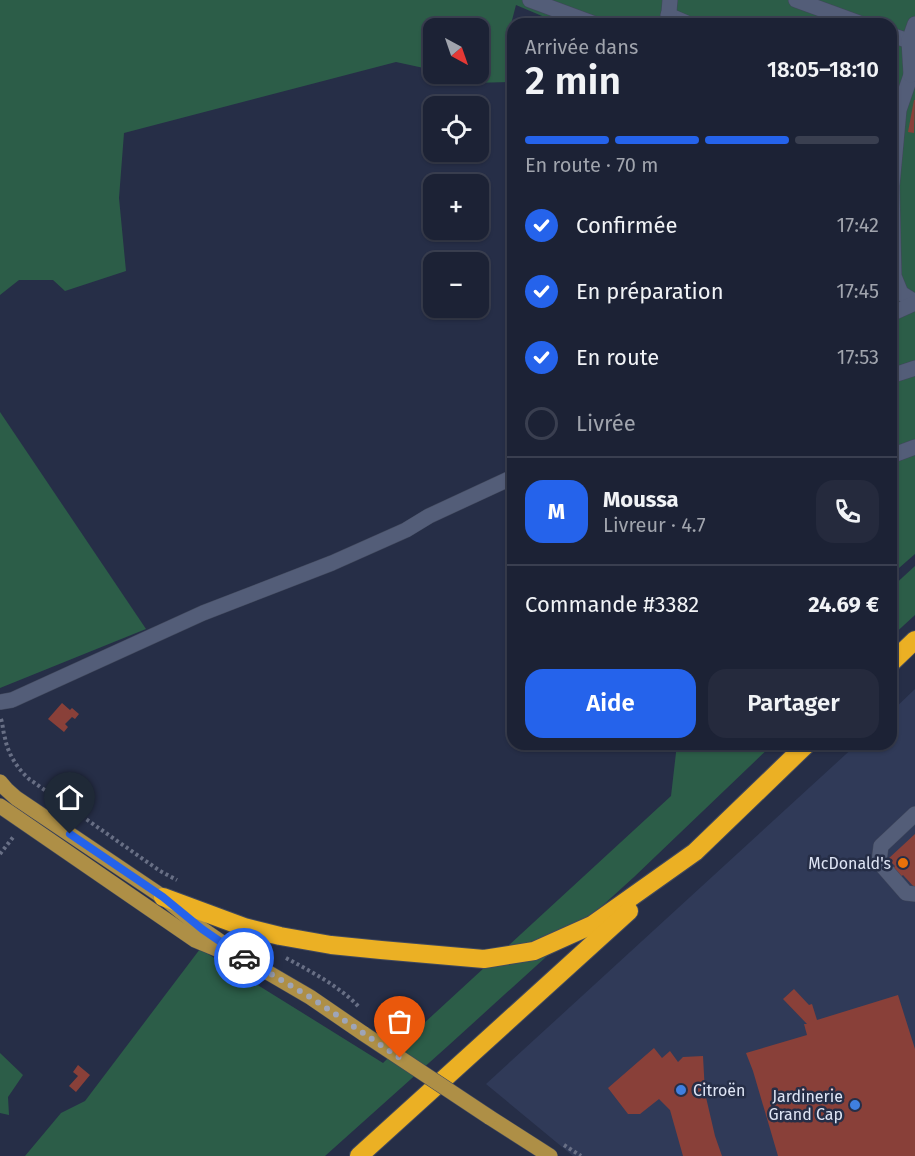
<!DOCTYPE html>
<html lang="fr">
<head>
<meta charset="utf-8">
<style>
	body { margin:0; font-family:"Fira Sans",sans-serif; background:#252a3d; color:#f1f3f6; height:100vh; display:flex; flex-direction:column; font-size:22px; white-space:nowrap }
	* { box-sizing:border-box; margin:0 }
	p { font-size:20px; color:#a0a4ad }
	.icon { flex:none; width:33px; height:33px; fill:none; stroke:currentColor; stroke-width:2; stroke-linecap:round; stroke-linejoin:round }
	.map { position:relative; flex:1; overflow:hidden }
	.details { position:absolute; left:507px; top:18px; width:390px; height:732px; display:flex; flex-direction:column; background:#1c2235; border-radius:18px; box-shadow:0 2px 4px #0004,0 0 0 2px #3a3f50 }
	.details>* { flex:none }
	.needle { width:39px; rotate:140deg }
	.tools { position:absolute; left:423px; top:18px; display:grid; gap:12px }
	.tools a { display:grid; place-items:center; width:66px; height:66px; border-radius:12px; background:#1c2235; box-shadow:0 2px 4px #0004,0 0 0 2px #3a3f50; font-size:30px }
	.pin { position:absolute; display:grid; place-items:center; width:51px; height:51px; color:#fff; margin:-62px -26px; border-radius:50% 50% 50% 0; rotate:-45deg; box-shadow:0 0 6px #0007 }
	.pin .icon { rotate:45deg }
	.courier { position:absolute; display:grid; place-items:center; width:60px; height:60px; margin:-30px; border:4px solid #2563eb; border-radius:50%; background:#fff; color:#222; box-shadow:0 2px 8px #0007 }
	.summary em { font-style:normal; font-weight:600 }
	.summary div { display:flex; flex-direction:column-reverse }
	.summary { display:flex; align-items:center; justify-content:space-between; height:102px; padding:0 18px }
	h1 { font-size:39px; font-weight:600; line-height:45px }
	.bar { display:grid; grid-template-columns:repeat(4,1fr); gap:9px 6px; align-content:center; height:72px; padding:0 18px }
	.bar i { height:8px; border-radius:4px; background:#3a3f50 }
	.bar .current { background:#2563eb }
	.bar p { grid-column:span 4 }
	.line { display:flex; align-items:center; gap:15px; padding:0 18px; border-top:2px solid #3a3f50 }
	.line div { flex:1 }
	.round { display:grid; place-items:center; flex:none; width:63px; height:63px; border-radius:18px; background:#252a3d }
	ol { padding:0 18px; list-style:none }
	li { display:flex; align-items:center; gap:18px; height:66px }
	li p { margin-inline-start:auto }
	li .icon { padding:6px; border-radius:50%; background:#2563eb; color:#fff; stroke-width:4 }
	li:last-child { color:#a0a4ad }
	li i { width:33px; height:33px; border:3px solid #3a3f50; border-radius:50% }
	.button { display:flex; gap:12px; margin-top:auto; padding:12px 18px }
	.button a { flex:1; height:69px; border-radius:18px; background:#2563eb; color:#fff; font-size:24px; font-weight:600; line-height:69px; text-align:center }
	.button a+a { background:#252a3d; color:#f1f3f6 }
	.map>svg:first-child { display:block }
</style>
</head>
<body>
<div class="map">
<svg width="915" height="1156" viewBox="0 0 915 1156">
	<rect width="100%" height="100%" fill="#262e47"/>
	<path fill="#303a58" d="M 915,689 L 915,1156 L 573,1156 L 486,1084 L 857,744 L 891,744 L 891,712 Z"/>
	<g fill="#2c5d48">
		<path d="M 0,0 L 915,0 L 915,554 L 891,575 L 891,24 L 561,24 L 516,5 L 511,24 L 513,27 L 513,82 L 472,83 L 445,74 L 478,74 L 478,28 L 434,28 L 433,70 L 396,62 L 124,133 L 119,198 L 126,271 L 65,291 L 53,280 L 19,280 L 0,295 Z"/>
		<path d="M 0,412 L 146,629 L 0,688 Z"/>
		<path d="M 915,566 L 915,615 L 891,637 L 891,588 Z"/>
		<path d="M 677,744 L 773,744 L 634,877 L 449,1045 L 325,1156 L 25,1156 L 61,1113 L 85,1101 L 200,949 L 383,1063 L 422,1025 L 671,796 Z"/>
		<path d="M 0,1053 L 23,1075 L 8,1097 L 9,1115 L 0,1113 Z"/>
	</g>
	<g fill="#894039">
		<path d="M 914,100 L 915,100 L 914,133 L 908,132 Z"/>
		<path d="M 62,703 L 70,710 L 72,708 L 79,714 L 75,719 L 72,717 L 65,724 L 68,727 L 64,732 L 48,719 Z"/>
		<path d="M 915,834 L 915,888 L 903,875 L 899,878 L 893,869 L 895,866 L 888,859 Z"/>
		<path d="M 794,989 L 809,1005 L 812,1004 L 817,1020 L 898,995 L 915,1049 L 915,1156 L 778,1156 L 753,1071 L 746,1053 L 807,1035 L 804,1024 L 807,1024 L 783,999 Z"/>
		<path d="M 654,1048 L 662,1058 L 670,1051 L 678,1062 L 683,1057 L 703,1056 L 705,1093 L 715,1136 L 722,1156 L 683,1156 L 670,1110 L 659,1099 L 640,1114 L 628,1114 L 608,1088 Z"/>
		<path d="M 78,1065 L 90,1075 L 76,1092 L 69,1086 L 78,1076 L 73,1072 Z"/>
	</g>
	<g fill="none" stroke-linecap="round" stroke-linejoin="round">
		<defs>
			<g id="minor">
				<path d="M 530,0 L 595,24"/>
				<path d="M 796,0 L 862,24"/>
				<path d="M 668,15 L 689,24"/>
				<path d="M 668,24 L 670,0"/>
				<path d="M 891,35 L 909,41"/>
				<path d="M 915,74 L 911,75 L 899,110 L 892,186 L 894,276 L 901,293 L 915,302"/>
				<path d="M 911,75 L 909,41 L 915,24"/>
				<path d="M 891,314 L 915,303"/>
				<path d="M 891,376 L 915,368"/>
				<path d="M 891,456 L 915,447"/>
				<path d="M 0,702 L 12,700 L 203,613 L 332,563 L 406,530 L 429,516 L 513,477"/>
				<path d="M 915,814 L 881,846 L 879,862 L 906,893 L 915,894"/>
			</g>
			<g id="major">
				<path d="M 0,782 L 6,789 L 16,798 L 163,897 L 202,929 L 250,962 L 310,997 L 364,1034"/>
				<path d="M 0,806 L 195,940 L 224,952"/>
				<path d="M 489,1117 L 550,1156"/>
			</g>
			<g id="highway">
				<path d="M 891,663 L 915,640"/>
				<path d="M 163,897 L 244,927 L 280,936 L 331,945 L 381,950 L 484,959 L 534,951 L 592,925 L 695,852 L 807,744"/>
				<path d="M 359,1156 L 629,911"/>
			</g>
		</defs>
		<use href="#minor" stroke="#41485c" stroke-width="16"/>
		<use href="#major" stroke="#41485c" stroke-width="16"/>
		<use href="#highway" stroke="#41485c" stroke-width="20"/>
		<g stroke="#686f85" stroke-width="4" stroke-dasharray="3 3" stroke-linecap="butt">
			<path d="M 1,719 C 3,725 3,732 5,738 C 8,754 17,768 29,779 L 160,871 L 177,880"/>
			<path d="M 0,854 L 14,836"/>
			<path d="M 286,958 C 312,972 339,986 359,1007"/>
			<path d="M 564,1145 L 581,1156"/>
		</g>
		<use href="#minor" stroke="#535d78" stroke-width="15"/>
		<use href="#major" stroke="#ae8f46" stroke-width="15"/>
		<use href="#highway" stroke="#ebb024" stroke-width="18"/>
		<defs>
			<path id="major-bridge" d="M 364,1034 L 489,1117"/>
		</defs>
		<use href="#major-bridge" stroke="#41485c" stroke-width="16" stroke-linecap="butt"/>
		<use href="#major-bridge" stroke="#ae8f46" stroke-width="15"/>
	</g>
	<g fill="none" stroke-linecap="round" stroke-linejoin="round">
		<path stroke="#9ea5b8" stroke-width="6" stroke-dasharray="0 10.8" d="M 244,958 L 310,997 L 400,1058"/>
		<path stroke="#2563eb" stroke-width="8" d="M 70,834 L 163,897 L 202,929 L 244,958"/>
	</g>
	<circle fill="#e8710a" stroke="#262e47" stroke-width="2" cx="903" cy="863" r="6"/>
	<g fill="#3f7fe0" stroke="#262e47" stroke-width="2">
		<circle cx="681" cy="1090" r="6"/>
		<circle cx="855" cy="1105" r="6"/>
	</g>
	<g text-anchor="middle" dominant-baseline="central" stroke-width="5" stroke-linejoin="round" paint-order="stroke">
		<g font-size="16" fill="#dfe5f5" stroke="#262e47" text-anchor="end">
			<text x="891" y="863">McDonald's</text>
			<text x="693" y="1090" text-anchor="start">Citroën</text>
			<text x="843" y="1096">Jardinerie<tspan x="843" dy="18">Grand Cap</tspan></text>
		</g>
	</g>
</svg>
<div class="tools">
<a><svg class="needle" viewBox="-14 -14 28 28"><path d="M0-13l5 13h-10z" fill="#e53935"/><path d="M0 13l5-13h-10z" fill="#a0a4ad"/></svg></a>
<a><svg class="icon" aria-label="locate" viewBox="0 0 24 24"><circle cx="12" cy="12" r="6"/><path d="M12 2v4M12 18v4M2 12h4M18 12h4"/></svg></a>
<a>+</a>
<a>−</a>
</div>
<div class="pin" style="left:400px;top:1058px;background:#ea580c"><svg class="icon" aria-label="bag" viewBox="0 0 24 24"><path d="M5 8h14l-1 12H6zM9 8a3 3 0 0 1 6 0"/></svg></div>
<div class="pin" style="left:70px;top:834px;background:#1f2937"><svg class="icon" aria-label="home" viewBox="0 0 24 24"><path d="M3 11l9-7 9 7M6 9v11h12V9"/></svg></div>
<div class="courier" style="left:244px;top:958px"><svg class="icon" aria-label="car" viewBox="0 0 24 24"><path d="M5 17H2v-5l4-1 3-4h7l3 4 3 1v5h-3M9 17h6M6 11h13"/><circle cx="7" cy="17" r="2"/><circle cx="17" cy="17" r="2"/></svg></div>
<section class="details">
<div class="summary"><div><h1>2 min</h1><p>Arrivée dans</p></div><em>18:05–18:10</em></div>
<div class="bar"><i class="current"></i><i class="current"></i><i class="current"></i><i></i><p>En route · 70 m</p></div>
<ol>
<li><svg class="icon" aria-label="check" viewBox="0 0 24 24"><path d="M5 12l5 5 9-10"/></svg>Confirmée<p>17:42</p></li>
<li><svg class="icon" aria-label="check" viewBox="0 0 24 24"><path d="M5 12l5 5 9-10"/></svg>En préparation<p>17:45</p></li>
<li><svg class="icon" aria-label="check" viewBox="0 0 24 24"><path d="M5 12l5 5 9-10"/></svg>En route<p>17:53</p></li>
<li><i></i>Livrée</li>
</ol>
<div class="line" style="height:108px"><b class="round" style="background:#2563eb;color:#fff">M</b><div><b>Moussa</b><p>Livreur · 4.7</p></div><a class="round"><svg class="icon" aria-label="phone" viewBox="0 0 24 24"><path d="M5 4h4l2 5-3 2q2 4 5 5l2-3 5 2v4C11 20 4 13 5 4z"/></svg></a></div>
<div class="line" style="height:78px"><div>Commande #3382</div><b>24.69 €</b></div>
<div class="button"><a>Aide</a><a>Partager</a></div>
</section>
</div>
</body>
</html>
